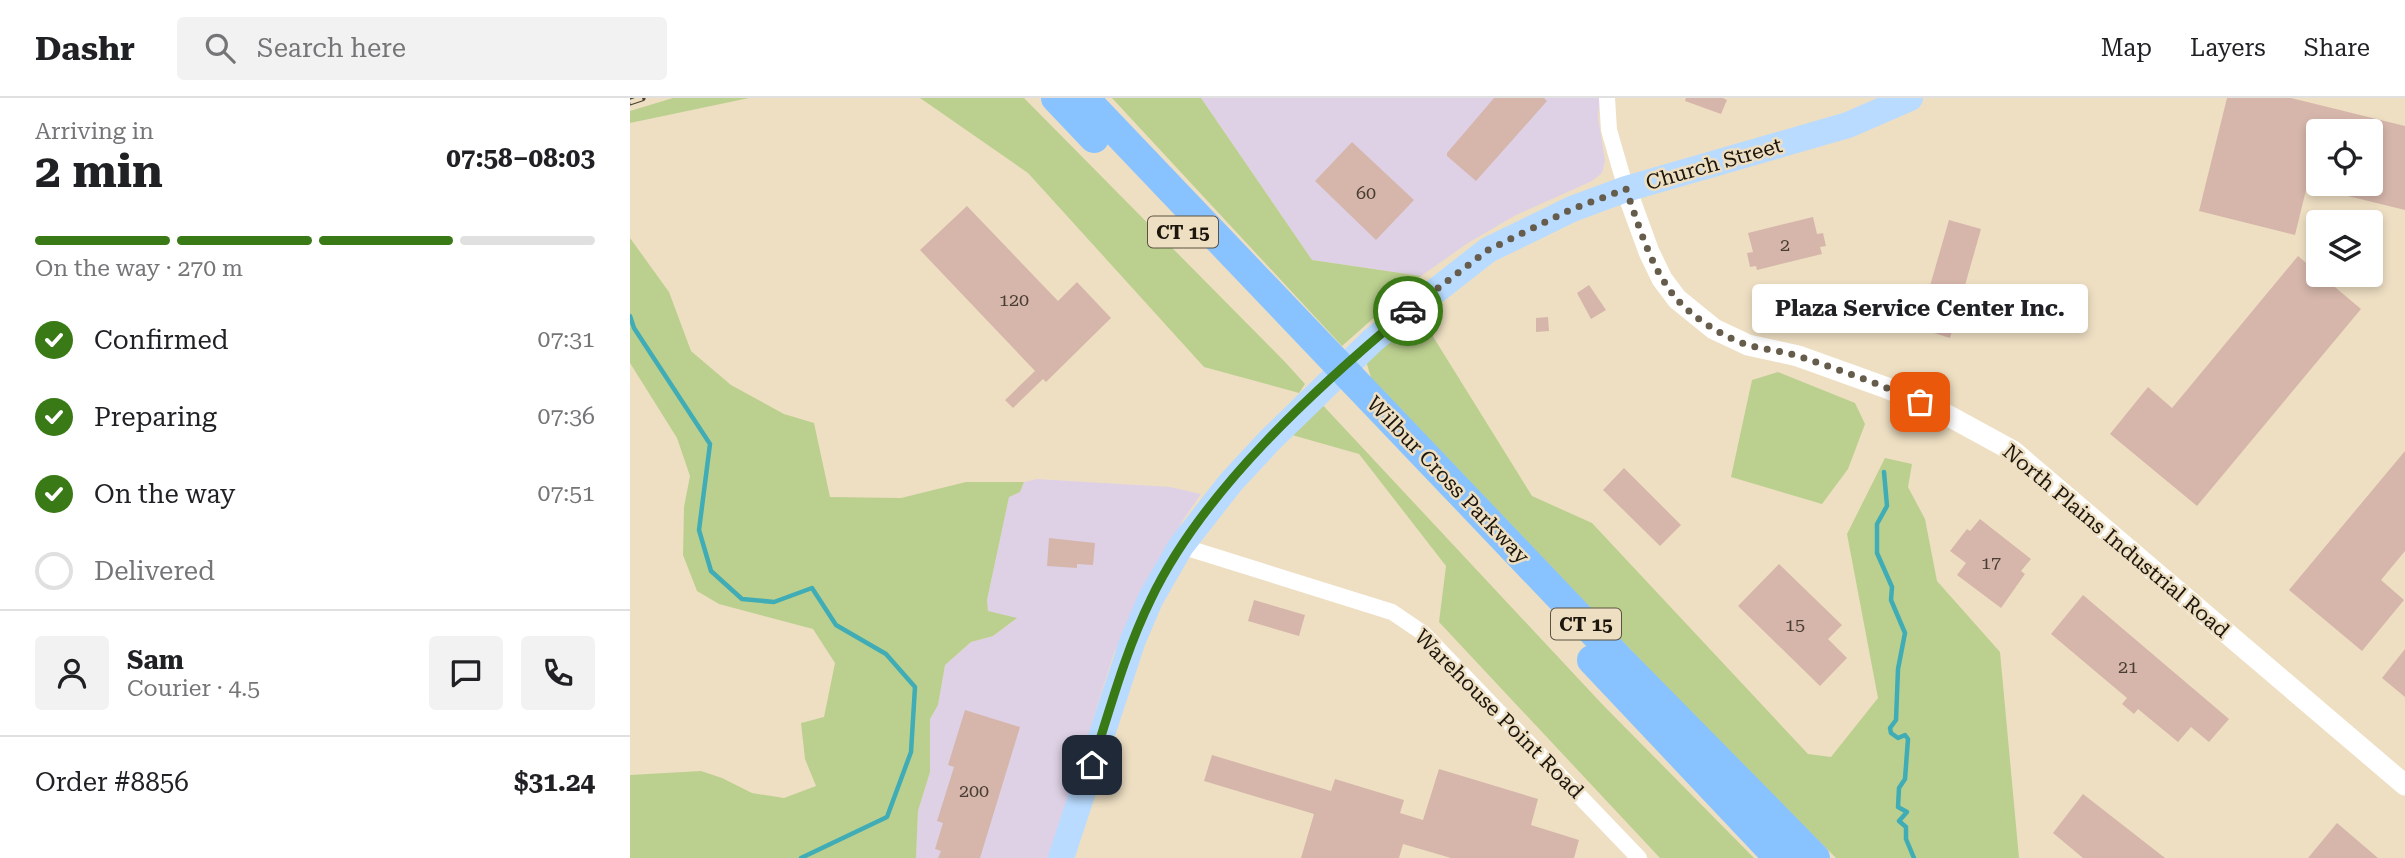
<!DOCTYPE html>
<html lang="en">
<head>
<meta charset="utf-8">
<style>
	body { margin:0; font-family:"Roboto Serif",serif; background:#f2f2f2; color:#202124; height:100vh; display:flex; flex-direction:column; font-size:26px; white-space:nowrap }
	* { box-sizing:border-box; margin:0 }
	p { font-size:23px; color:#757577 }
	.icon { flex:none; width:38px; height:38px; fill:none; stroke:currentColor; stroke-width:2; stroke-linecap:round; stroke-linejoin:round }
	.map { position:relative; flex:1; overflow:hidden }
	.panel { display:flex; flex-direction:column; background:#fff; width:630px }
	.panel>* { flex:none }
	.tools { position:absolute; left:1676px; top:21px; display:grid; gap:14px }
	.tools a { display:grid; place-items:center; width:77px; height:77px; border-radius:7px; background:#fff; box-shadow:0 4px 10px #0003; font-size:35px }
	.pin { position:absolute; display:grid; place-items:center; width:60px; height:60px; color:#fff; margin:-30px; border-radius:14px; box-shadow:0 4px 10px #0006 }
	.courier { position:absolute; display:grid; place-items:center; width:70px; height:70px; margin:-35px; border:5px solid #397916; border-radius:50%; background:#fff; color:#222; box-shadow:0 2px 9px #0007 }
	.bubble { position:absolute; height:49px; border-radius:7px; background:#fff; box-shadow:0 4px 10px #0003; font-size:23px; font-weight:700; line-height:49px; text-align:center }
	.summary em { font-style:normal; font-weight:700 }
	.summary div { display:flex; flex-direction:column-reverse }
	.summary { display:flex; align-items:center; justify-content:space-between; height:119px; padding:0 35px }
	h1 { font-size:46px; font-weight:700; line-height:52px }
	.bar { display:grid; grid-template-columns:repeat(4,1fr); gap:10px 7px; align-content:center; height:84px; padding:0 35px }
	.bar i { height:9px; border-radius:5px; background:#e0e0e0 }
	.bar .selected { background:#397916 }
	.bar p { grid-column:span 4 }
	.line { display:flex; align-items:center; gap:18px; padding:0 35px; border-top:2px solid #e0e0e0 }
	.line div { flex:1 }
	.round { display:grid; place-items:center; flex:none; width:74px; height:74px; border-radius:7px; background:#f2f2f2 }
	ol { padding:0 35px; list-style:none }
	li { display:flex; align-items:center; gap:21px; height:77px }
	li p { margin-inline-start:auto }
	li .icon { padding:7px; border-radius:50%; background:#397916; color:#fff; stroke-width:4 }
	li:last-child { color:#757577 }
	li i { width:38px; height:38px; border:4px solid #e0e0e0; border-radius:50% }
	header { display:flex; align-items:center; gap:42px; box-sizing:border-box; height:98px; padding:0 35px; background:#fff; border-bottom:2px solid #e0e0e0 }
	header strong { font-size:33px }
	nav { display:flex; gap:38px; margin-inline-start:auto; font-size:24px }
	.search { width:490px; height:63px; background:#f2f2f2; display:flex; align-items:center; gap:18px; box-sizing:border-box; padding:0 24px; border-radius:7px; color:#757577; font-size:26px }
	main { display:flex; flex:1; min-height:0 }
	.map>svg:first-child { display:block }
</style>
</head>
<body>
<header>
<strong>Dashr</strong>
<div class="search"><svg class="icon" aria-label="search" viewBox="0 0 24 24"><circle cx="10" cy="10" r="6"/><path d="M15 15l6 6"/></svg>Search here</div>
<nav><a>Map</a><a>Layers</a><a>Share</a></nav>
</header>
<main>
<section class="panel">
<div class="summary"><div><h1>2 min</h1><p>Arriving in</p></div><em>07:58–08:03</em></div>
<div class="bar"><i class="selected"></i><i class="selected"></i><i class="selected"></i><i></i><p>On the way · 270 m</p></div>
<ol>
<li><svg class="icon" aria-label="check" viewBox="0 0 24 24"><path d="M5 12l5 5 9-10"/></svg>Confirmed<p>07:31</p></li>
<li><svg class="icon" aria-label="check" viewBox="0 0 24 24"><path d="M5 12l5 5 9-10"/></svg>Preparing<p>07:36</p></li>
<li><svg class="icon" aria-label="check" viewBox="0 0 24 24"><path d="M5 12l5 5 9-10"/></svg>On the way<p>07:51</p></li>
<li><i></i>Delivered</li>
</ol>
<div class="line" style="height:126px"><a class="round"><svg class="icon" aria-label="person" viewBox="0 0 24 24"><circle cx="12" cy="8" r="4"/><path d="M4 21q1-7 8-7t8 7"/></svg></a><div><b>Sam</b><p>Courier · 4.5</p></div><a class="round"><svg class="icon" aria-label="chat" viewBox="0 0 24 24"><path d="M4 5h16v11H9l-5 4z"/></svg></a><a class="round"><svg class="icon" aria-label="phone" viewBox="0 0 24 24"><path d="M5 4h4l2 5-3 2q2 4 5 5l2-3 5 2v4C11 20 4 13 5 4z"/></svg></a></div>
<div class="line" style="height:91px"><div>Order #8856</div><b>$31.24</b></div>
</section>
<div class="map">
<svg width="1775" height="760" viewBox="0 0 1775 760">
	<rect width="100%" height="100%" fill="#eedfc3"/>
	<g fill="#ded1e5">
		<path d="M 571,0 L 970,0 L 968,19 L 975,63 L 972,75 L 962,83 L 886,117 L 838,145 L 791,178 L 682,162 Z"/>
		<path d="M 407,381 L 540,389 L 571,396 L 553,422 L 484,555 L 419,760 L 286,760 L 288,713 L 300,674 L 300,621 L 308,606 L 315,567 L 341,544 L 363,538 L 386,521 L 358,513 L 357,502 L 379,398 L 390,394 L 394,384 Z"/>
	</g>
	<g fill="#bbd08f">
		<path d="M 43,0 L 119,0 L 0,25 L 0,13 Z"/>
		<path d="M 290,0 L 394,0 L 656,265 L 675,286 L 669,295 L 574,269 L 398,75 Z"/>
		<path d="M 482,0 L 571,0 L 682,162 L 791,178 L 712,248 Z"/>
		<path d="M 0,140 L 39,194 L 61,253 L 101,287 L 154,316 L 184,325 L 200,399 L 271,400 L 336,384 L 394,384 L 390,394 L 379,399 L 357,502 L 358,513 L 387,520 L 363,538 L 341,544 L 315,567 L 308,607 L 300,621 L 300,674 L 288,713 L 286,760 L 0,760 L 0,677 L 71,673 L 92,680 L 122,695 L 154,700 L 186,688 L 175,661 L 171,625 L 194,619 L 205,565 L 183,531 L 89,506 L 67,493 L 53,457 L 54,409 L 60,378 L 47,340 L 0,265 Z"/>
		<path d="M 789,216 L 902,398 L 962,425 L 1178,656 L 1201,659 L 1248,600 L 1217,436 L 1255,360 L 1282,366 L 1278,389 L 1295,421 L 1307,483 L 1370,554 L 1389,760 L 1206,760 L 1063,617 L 741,280 L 736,263 Z"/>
		<path d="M 1148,274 L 1225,305 L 1235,326 L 1218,371 L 1192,406 L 1101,379 L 1122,282 Z"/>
		<path d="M 687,301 L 972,606 L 1124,760 L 1030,760 L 809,524 L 816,468 L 729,356 L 662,337 Z"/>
	</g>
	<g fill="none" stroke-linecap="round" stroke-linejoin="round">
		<g stroke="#40acb5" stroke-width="4.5">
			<path d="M 0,218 L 4,230 L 80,346 L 69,432 L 81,473 L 112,501 L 144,504 L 182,490 L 206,527 L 256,556 L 285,589 L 281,654 L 257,719 L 171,760"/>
			<path d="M 1254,374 L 1257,408 L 1247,426 L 1247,455 L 1262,489 L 1261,502 L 1275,535 L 1268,571 L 1266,622 L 1260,630 L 1261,635 L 1268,640 L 1275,637 L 1278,641 L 1275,681 L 1269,690 L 1268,709 L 1277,714 L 1269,723 L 1276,729 L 1276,741 L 1284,760"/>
		</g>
	</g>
	<g fill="#d6b6ab" fill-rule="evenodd">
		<path d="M 864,0 L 914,0 L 917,3 L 846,83 L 817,58 L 817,55 Z"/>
		<path d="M 1056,0 L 1093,0 L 1097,2 L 1091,16 L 1055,3 Z"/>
		<path d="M 1597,0 L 1661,0 L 1775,28 L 1775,112 L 1677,88 L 1665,137 L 1569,113 ZM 1689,33 L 1741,33 L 1741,86 L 1689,86 Z"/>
		<path d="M 722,44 L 784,102 L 746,142 L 685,83 Z"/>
		<path d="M 337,108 L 428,203 L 447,184 L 481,220 L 416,284 L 413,281 L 383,310 L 375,302 L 405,273 L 290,152 Z"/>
		<path d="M 1183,119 L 1187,136 L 1193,135 L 1196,148 L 1190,149 L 1192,156 L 1127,172 L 1126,168 L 1120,169 L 1117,155 L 1123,154 L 1118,135 Z"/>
		<path d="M 1319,122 L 1351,131 L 1320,240 L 1304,235 L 1305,230 L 1289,226 Z"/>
		<path d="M 1668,158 L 1731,211 L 1567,408 L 1480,336 L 1518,289 L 1542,310 Z"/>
		<path d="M 959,187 L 976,212 L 961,221 L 947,195 Z"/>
		<path d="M 918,219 L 919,233 L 906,234 L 906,220 Z"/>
		<path d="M 1775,353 L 1775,453 L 1751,482 L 1774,502 L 1732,553 L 1659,492 Z"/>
		<path d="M 994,370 L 1051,427 L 1030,448 L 973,392 Z"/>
		<path d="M 1350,421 L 1401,461 L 1391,473 L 1395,476 L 1371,510 L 1327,477 L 1336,465 L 1320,453 L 1337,431 L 1340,433 Z"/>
		<path d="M 419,440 L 465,445 L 463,467 L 447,466 L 447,470 L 417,468 Z"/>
		<path d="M 1149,466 L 1212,527 L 1198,541 L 1217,560 L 1190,588 L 1108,508 Z"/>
		<path d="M 1453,497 L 1599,621 L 1579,644 L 1561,629 L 1548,644 L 1508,611 L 1504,616 L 1492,606 L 1497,600 L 1421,536 Z"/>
		<path d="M 624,502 L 675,517 L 669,538 L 618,523 Z"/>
		<path d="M 1775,551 L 1775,599 L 1752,580 Z"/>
		<path d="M 335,612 L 390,629 L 350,760 L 308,760 L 311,753 L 305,751 L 313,725 L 307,723 L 324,669 L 318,667 Z"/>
		<path d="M 582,657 L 701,693 L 705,681 L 774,702 L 770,715 L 793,722 L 809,671 L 908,701 L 901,727 L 949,742 L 944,760 L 821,760 L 773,746 L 769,760 L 671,760 L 684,716 L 574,683 Z"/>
		<path d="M 1453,696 L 1535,760 L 1453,760 L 1423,735 Z"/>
		<path d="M 1707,725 L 1748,760 L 1678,760 Z"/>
	</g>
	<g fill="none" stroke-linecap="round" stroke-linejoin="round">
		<g stroke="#fff" stroke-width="16">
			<path d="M 977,0 L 979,32 L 996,91"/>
			<path d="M 551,448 L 762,514 L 793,535 L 1009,760"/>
		</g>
		<path stroke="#fff" stroke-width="21" d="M 996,91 L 1019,154 L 1032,181 L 1047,201 L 1084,231 L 1118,247 L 1168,258 L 1257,290 L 1306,311 L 1383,353 L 1775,687"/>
		<path stroke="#b8dbff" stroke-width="26" d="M 431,760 L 503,542 L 521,500 L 551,448 L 601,384 L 640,342 L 744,241 L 858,152 L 942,111 L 996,91 L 1218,27 L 1280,0"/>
		<g stroke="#88c3ff" stroke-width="30">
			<path d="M 426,0 L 464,40"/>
			<path d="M 454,0 L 990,562 L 1185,760"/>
			<path d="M 962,562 L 1149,760"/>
		</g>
		<defs>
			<path id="rail" d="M 0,4 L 12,0"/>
		</defs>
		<use href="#rail" stroke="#4a4234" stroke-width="7"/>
		<use href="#rail" stroke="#eedfc3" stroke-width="4.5" stroke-dasharray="13" stroke-linecap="butt"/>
	</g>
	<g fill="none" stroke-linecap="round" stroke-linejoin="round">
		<path stroke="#665c4c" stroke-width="7" stroke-dasharray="0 12.6" d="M 778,213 L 858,152 L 942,111 L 996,91 C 1009,128 1020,168 1045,199 C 1063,220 1094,240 1121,248 C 1139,252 1157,254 1174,260 C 1213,273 1252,287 1290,304"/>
		<path stroke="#397916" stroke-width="9" d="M 462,667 C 480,611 495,554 521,501 C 573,392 686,290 778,213"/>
	</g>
	<g text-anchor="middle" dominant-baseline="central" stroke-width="5" stroke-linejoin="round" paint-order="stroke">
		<g font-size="18" fill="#4a3e34">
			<text x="736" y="94">60</text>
			<text x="1155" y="146">2</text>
			<text x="384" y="201">120</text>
			<text x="1361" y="464">17</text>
			<text x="1165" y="526">15</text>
			<text x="1498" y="568">21</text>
			<text x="344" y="692">200</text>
		</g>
		<g fill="#eedfc3" stroke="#5b5243" stroke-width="2">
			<rect x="518" y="118.5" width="70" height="31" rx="5"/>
			<rect x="921" y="510.5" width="70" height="31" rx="5"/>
		</g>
		<g font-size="19" font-weight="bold" fill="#1c160c">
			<text x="553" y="134">CT 15</text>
			<text x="956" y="526">CT 15</text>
		</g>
		<g font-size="21" fill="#1c160c" stroke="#eedfc3">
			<text transform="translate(1084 66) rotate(-16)">Church Street</text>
			<text transform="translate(818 382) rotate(46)">Wilbur Cross Parkway</text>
			<text transform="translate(1486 443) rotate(40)">North Plains Industrial Road</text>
			<text transform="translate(869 616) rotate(45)">Warehouse Point Road</text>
		</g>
	</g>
</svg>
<div class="tools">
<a><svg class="icon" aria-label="locate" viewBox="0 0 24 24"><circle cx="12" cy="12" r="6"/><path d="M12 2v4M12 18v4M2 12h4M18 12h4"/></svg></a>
<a><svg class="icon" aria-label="layers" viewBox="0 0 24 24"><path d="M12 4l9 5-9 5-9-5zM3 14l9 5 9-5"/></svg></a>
</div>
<div class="pin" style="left:1290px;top:304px;background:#ea580c"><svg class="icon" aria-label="bag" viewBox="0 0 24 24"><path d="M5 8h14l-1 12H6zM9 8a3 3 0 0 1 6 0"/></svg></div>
<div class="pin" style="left:462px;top:667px;background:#1f2937"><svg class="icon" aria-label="home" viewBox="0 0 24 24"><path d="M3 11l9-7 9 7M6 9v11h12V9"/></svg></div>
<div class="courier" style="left:778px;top:213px"><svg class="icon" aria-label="car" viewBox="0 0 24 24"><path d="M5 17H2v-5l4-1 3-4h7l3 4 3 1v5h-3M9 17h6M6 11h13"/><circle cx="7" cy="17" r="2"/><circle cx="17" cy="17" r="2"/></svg></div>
<div class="bubble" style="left:1122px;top:186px;width:336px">Plaza Service Center Inc.</div>
</div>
</main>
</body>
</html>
